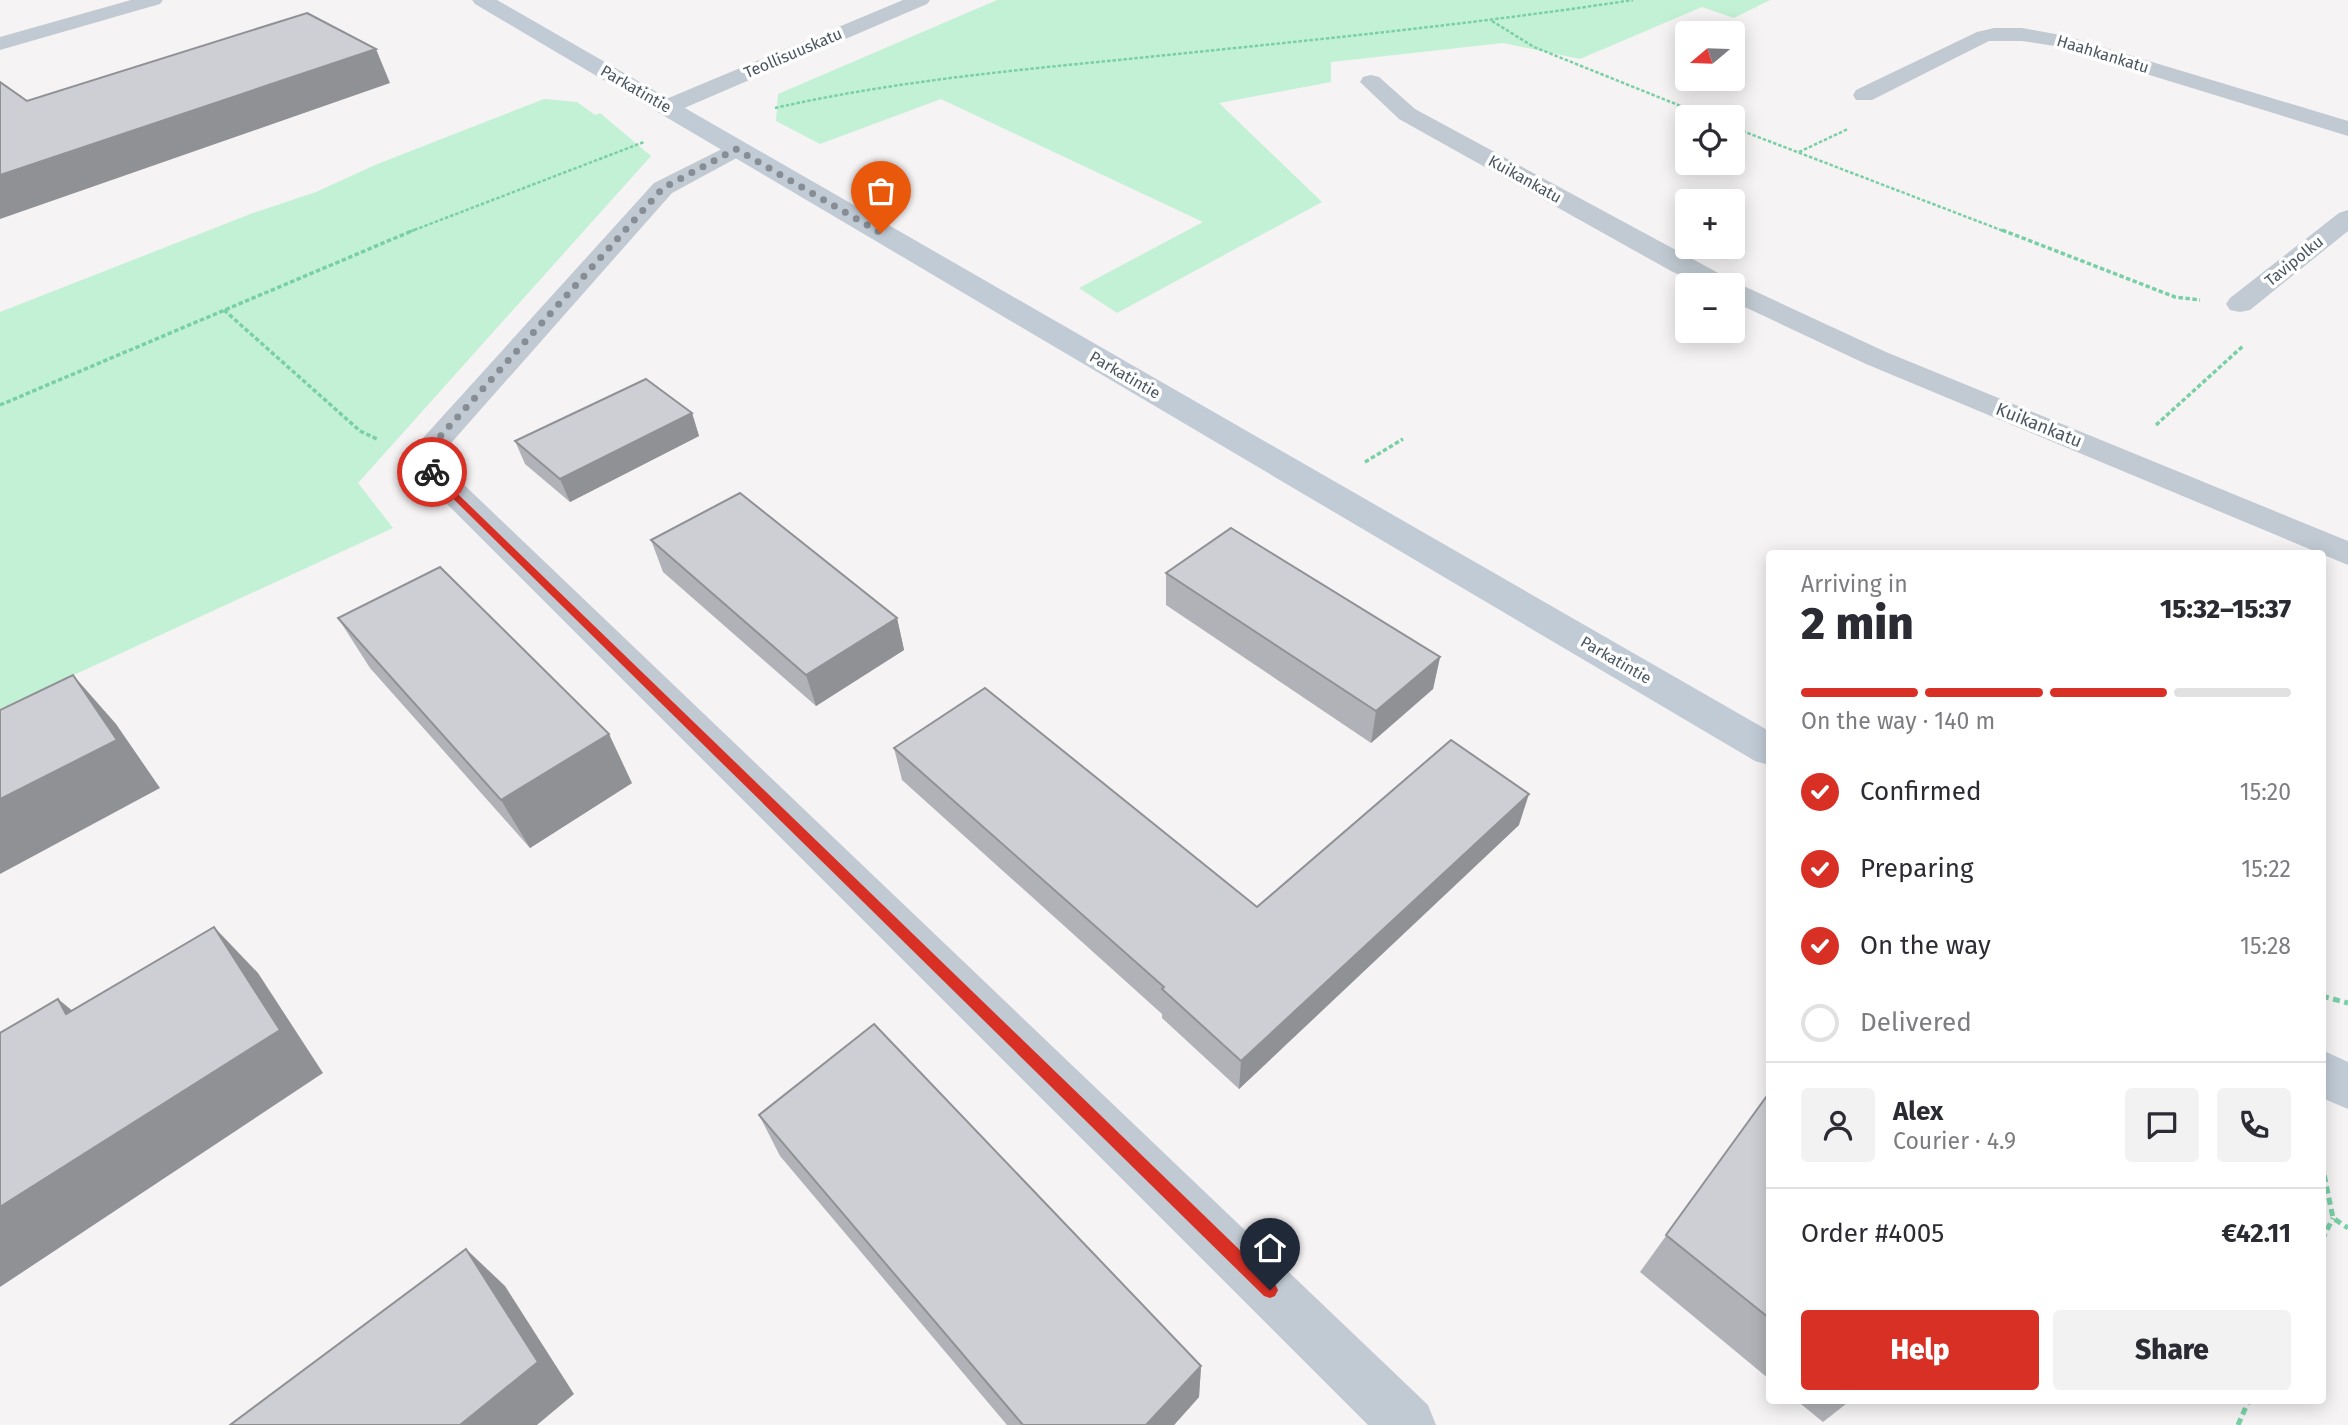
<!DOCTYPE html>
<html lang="en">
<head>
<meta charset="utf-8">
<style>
	body { margin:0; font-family:"Fira Sans",sans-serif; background:#f2f2f3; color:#2b2b33; height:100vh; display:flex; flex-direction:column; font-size:26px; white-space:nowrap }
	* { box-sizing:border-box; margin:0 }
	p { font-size:23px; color:#7c7c81 }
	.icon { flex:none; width:38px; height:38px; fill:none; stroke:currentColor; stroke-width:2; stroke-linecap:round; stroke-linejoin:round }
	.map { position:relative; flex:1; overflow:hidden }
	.side { position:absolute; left:1766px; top:550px; width:560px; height:854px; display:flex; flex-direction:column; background:#fff; border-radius:7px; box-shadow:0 4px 18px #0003 }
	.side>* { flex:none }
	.needle { width:46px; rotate:251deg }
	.tools { position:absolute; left:1675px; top:21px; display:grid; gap:14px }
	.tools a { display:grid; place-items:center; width:70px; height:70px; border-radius:7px; background:#fff; box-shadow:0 4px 18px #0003; font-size:35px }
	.pin { position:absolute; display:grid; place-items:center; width:60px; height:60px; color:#fff; margin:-72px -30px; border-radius:50% 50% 50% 0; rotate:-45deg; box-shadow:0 0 7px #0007 }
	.pin .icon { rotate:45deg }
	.courier { position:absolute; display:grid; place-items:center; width:70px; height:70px; margin:-35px; border:5px solid #d93025; border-radius:50%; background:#fff; color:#222; box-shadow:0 2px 9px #0007 }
	.summary em { font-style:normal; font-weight:800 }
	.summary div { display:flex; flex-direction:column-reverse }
	.summary { display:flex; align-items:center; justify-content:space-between; height:119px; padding:0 35px }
	h1 { font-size:46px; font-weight:800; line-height:52px }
	.bar { display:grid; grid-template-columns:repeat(4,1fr); gap:10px 7px; align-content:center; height:84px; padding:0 35px }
	.bar i { height:9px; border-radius:5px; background:#e1e1e2 }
	.bar .selected { background:#d93025 }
	.bar p { grid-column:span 4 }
	.line { display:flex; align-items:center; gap:18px; padding:0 35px; border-top:2px solid #e1e1e2 }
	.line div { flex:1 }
	.round { display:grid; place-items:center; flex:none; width:74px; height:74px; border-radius:7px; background:#f2f2f3 }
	ol { padding:0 35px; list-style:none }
	li { display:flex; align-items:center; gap:21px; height:77px }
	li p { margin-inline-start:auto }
	li .icon { padding:7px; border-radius:50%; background:#d93025; color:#fff; stroke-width:4 }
	li:last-child { color:#7c7c81 }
	li i { width:38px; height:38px; border:4px solid #e1e1e2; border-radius:50% }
	.action { display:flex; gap:14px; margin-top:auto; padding:14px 35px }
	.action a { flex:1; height:80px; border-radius:7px; background:#d93025; color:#fff; font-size:28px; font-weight:800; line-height:80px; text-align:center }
	.action a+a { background:#f2f2f3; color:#2b2b33 }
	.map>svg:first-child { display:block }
</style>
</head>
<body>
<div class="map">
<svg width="2348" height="1425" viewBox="0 0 2348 1425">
	<rect width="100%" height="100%" fill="#f5f3f3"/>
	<g fill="#c3f1d5">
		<path d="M 997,0 L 1770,0 L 1734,18 L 1702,7 L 1580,59 L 1503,43 L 1331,62 L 1331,82 L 1219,103 L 1322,202 L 1117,313 L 1079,288 L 1203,222 L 941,99 L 820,144 L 776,121 L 778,94 Z"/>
		<path d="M 544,99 L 577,102 L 595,115 L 600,113 L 651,156 L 358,483 L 393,528 L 0,709 L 0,312 L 253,213 L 316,192 L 375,165 Z"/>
	</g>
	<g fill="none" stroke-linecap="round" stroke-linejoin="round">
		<g stroke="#7ad0a6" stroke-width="2.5" stroke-dasharray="3.5 2" stroke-linecap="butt">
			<path d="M 1492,21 L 1534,47 L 1708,117"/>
			<path d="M 775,108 C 894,81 1017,70 1138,58 C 1303,41 1468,25 1633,0"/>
			<path d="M 1732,127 L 2006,232"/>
			<path d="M 1799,152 L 1848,129"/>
			<path d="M 409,232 L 644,142"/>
		</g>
		<g stroke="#7ad0a6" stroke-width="3.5" stroke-dasharray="4.5 2.5" stroke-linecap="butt">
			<path d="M 2002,230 L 2175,297 L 2200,300"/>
			<path d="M 224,310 L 360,431 L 377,439"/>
			<path d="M 0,405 L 414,230"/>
			<path d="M 2156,425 L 2243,346"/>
			<path d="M 1365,462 L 1403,439"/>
		</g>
		<g stroke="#7ad0a6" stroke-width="5" stroke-dasharray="7 4.5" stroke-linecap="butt">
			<path d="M 2322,996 L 2348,1003"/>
			<path d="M 2322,1164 L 2333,1218 L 2348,1228"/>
			<path d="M 2322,1240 L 2333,1218"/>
			<path d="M 2238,1425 L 2249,1400"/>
		</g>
		<g fill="#c1cad2" fill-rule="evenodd">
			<path d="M 131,0 L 163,0 L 160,4 L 0,50 L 0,37 Z"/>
			<path d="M 903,0 L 930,0 L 927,4 L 675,112 L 659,112 L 656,107 L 659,102 Z"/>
			<path d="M 1994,28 L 2022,28 L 2066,36 L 2348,121 L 2348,136 L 2055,46 L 2022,41 L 1989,41 L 1872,100 L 1856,100 L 1853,95 L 1856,90 L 1977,32 Z"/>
			<path d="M 1371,75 L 1379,77 L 1415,109 L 1735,282 L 1886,352 L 2348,541 L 2348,565 L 1866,364 L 1732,301 L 1732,285 L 1702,285 L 1671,271 L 1399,119 L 1360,82 L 1363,77 Z"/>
			<path d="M 736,142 L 744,144 L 748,149 L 744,154 L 672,193 L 437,459 L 1428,1405 L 1436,1425 L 1368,1425 L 403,460 L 654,183 Z"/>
			<path d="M 2348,210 L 2348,231 L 2250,310 L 2240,312 L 2230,310 L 2226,304 L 2230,298 L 2339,213 Z"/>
		</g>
		<g fill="#c1cbd6" fill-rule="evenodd">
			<path d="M 472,0 L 497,0 L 1769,731 L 1769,765 L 1755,761 L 475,4 Z"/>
			<path d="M 2322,1050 L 2348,1062 L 2348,1109 L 2322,1098 Z"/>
		</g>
	</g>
	<g fill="#b0b2b7">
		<path d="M 692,413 L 699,436 L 570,502 L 525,464 L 515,441 Z"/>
		<path d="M 651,540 L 897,618 L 904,650 L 816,706 L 663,572 Z"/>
		<path d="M 1166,573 L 1440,657 L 1433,689 L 1371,743 L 1166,605 Z"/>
		<path d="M 338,618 L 632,783 L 530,848 L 370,668 Z"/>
		<path d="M 894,748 L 1257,907 L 1519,825 L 1239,1089 L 1162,1018 L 1162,1014 L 902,780 Z"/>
		<path d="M 1769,1093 L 1769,1379 L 1640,1272 Z"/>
		<path d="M 759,1115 L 1201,1366 L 1199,1397 L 1174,1425 L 1007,1425 L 780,1156 Z"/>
		<path d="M 1796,1400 L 1851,1400 L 1823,1422 Z"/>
	</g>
	<g fill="#909195">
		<path d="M 376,49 L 390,83 L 0,219 L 0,175 Z"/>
		<path d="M 692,413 L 699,436 L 570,502 L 560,479 Z"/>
		<path d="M 897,618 L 904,650 L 816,706 L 806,675 Z"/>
		<path d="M 1440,657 L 1433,689 L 1371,743 L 1376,711 Z"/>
		<path d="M 73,675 L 116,724 L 160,788 L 0,874 L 0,799 Z"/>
		<path d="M 609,734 L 632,783 L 530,848 L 501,800 Z"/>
		<path d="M 1529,794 L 1519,825 L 1239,1089 L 1241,1061 Z"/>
		<path d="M 214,927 L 258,973 L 323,1073 L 0,1287 L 0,1207 Z"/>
		<path d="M 58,999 L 112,1043 L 66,1014 Z"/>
		<path d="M 466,1249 L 505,1286 L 574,1394 L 537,1425 L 460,1425 Z"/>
		<path d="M 1201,1366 L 1199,1397 L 1174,1425 L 1146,1425 Z"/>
	</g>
	<g fill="#cdcfd5" stroke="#909195" stroke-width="2">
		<path d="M 307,13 L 376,49 L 0,175 L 0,82 L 27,101 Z"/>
		<path d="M 646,379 L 692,413 L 560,479 L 515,441 Z"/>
		<path d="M 740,493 L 897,618 L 806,675 L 651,540 Z"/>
		<path d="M 1231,528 L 1440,657 L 1376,711 L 1166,573 Z"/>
		<path d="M 440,567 L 609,734 L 501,800 L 338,618 Z"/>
		<path d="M 73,675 L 117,740 L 0,799 L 0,710 Z"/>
		<path d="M 985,688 L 1257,907 L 1451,740 L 1529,794 L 1241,1061 L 1162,989 L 1164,987 L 894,748 Z"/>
		<path d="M 214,927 L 280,1030 L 0,1207 L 0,1033 L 58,999 L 66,1014 Z"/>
		<path d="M 874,1024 L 1201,1366 L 1146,1425 L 1023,1425 L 759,1115 Z"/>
		<path d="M 1769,1093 L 1769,1318 L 1666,1235 Z"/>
		<path d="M 466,1249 L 538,1362 L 460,1425 L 230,1425 Z"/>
	</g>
	<path fill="#d93025" d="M 432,469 L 1275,1284 L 1278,1290 L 1275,1296 L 1270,1298 L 1264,1296 L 428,474 L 428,470 Z"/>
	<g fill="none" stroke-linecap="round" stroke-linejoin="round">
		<path stroke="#868d94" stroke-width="7" stroke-dasharray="0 12.6" d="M 432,472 L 419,460 L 663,188 L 736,149 L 881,233"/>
	</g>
	<g text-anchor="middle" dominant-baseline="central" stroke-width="7" stroke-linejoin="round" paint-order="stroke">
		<g font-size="16" fill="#4a5661" stroke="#fff">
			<text transform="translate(793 53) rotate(-23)">Teollisuuskatu</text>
			<text transform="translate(2103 54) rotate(17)">Haahkankatu</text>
			<text transform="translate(636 89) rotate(30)">Parkatintie</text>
			<text transform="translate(1525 179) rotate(29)">Kuikankatu</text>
			<text transform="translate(2294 261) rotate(-39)">Tavipolku</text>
			<text transform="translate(1125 375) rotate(30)">Parkatintie</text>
			<text transform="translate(1616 660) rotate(30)">Parkatintie</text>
		</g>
		<g font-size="18" fill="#4a5661" stroke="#fff">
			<text transform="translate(2039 425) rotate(22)">Kuikankatu</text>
		</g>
	</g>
</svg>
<div class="tools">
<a><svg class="needle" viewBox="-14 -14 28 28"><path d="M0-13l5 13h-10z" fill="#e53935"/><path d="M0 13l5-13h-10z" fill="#7c7c81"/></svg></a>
<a><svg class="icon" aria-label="locate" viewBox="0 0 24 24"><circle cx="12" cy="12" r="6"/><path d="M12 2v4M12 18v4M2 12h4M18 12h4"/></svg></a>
<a>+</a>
<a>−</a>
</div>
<div class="pin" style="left:881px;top:233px;background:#ea580c"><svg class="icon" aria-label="bag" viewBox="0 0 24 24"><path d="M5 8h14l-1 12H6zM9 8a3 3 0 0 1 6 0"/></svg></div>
<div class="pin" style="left:1270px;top:1290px;background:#1f2937"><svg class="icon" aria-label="home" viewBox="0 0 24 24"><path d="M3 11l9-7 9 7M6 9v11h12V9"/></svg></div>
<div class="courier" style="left:432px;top:472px"><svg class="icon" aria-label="bike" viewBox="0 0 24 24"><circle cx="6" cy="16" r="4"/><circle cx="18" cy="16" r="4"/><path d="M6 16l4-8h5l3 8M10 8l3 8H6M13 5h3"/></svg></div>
<section class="side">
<div class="summary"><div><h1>2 min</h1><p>Arriving in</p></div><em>15:32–15:37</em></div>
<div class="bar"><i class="selected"></i><i class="selected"></i><i class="selected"></i><i></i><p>On the way · 140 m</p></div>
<ol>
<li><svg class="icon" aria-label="check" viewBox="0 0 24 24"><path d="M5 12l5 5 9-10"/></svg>Confirmed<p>15:20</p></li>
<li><svg class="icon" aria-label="check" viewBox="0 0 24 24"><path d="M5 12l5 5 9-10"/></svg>Preparing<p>15:22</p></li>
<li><svg class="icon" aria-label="check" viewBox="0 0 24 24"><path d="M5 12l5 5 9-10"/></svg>On the way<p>15:28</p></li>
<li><i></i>Delivered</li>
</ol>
<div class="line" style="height:126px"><a class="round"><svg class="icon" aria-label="person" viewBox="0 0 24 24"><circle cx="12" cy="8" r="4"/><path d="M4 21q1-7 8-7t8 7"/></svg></a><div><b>Alex</b><p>Courier · 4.9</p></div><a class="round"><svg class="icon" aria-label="chat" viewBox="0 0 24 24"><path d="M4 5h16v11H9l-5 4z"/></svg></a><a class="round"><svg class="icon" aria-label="phone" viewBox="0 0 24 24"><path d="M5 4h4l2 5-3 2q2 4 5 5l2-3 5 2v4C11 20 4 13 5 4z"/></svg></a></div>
<div class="line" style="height:91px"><div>Order #4005</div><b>€42.11</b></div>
<div class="action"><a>Help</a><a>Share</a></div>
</section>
</div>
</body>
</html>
